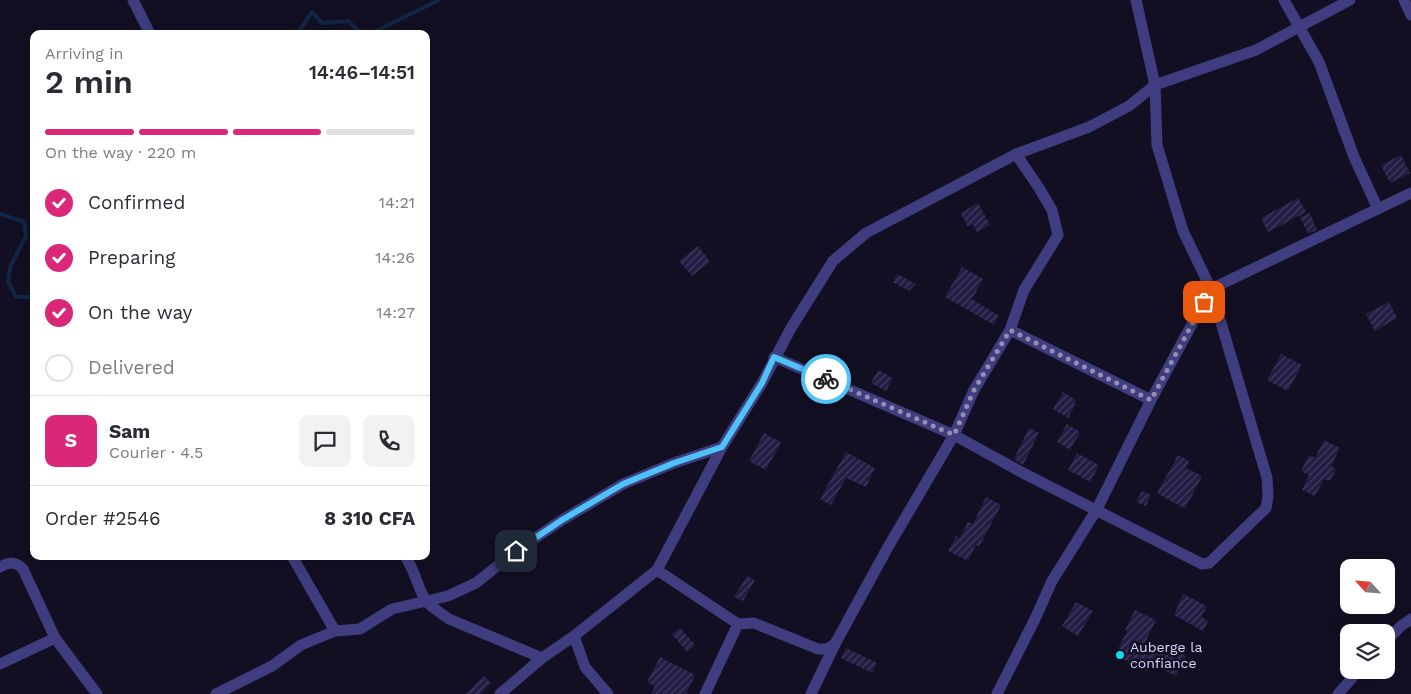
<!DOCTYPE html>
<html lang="en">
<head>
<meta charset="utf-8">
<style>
	body { margin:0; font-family:"Work Sans",sans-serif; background:#f2f2f3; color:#2b2b33; height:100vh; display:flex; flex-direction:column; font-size:19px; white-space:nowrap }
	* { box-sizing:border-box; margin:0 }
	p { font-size:16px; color:#7c7c81 }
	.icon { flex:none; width:28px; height:28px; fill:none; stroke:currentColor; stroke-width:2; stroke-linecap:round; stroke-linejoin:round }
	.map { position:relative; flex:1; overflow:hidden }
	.panel { position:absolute; left:30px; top:30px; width:400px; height:530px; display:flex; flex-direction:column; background:#fff; border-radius:10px; box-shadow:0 5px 20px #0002 }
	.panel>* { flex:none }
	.needle { width:32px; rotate:296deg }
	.buttons { position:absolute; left:1340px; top:559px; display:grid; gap:10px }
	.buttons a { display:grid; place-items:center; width:55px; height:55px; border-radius:10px; background:#fff; box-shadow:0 5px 20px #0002; font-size:25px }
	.pin { position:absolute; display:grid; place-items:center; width:42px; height:42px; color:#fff; margin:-21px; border-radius:10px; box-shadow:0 2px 8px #0006 }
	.courier { position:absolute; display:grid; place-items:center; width:50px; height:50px; margin:-25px; border:4px solid #4fc3f7; border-radius:50%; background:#fff; color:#222; box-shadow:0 1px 6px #0007 }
	.overview em { font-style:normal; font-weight:600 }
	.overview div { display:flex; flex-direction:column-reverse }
	.overview { display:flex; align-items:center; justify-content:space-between; height:85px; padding:0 15px }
	h1 { font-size:32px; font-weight:600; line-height:38px }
	.bar { display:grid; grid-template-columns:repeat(4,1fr); gap:8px 5px; align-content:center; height:60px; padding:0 15px }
	.bar i { height:6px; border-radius:4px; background:#e1e1e2 }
	.bar .current { background:#db2777 }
	.bar p { grid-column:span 4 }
	.line { display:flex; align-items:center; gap:12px; padding:0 15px; border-top:1px solid #e1e1e2 }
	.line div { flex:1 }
	.round { display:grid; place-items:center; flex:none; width:52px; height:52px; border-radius:10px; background:#f2f2f3 }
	ol { padding:0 15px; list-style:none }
	li { display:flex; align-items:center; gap:15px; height:55px }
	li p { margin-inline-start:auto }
	li .icon { padding:5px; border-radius:50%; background:#db2777; color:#fff; stroke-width:4 }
	li:last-child { color:#7c7c81 }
	li i { width:28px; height:28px; border:2px solid #e1e1e2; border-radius:50% }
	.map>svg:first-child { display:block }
</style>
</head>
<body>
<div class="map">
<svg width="1411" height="694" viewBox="0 0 1411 694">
	<defs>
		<pattern id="building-hatch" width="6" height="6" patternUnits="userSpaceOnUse" patternTransform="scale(1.25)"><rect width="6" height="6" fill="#241c43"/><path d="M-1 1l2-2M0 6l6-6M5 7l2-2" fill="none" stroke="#433c5f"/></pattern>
	</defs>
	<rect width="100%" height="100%" fill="#130f23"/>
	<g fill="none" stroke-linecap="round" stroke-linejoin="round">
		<g stroke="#112546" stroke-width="4">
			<path d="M 297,34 L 312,12 L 322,23 L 348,21 L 362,34"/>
			<path d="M 370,34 L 439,0"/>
			<path d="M 0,214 L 24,222 L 26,236 L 10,267 L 8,281 L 16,297 L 34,297"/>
		</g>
	</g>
	<g fill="url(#building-hatch)">
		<path d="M 1401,155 L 1410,173 L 1390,183 L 1381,165 Z"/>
		<path d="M 1298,198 L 1306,212 L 1268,232 L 1261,218 Z"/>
		<path d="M 978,203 L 990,225 L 977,232 L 972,224 L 968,227 L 961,213 Z"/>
		<path d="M 1310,213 L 1317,230 L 1308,234 L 1300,217 Z"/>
		<path d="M 698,246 L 710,262 L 692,276 L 679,261 Z"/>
		<path d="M 962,267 L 983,279 L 972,299 L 999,316 L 994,325 L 945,297 Z"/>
		<path d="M 897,274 L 916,284 L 909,291 L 893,282 Z"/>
		<path d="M 1389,302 L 1397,318 L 1375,331 L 1366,314 Z"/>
		<path d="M 1281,354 L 1302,365 L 1288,391 L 1267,380 Z"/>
		<path d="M 878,370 L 893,378 L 886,391 L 871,383 Z"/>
		<path d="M 1063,392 L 1076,400 L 1074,403 L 1076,404 L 1068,418 L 1053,409 Z"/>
		<path d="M 1067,424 L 1080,432 L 1070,450 L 1057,442 Z"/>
		<path d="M 1029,428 L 1039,433 L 1023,465 L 1014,459 Z"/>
		<path d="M 764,433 L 781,442 L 766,470 L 749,461 Z"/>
		<path d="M 1324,440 L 1340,448 L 1331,466 L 1336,469 L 1330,481 L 1324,479 L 1315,496 L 1302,490 L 1309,475 L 1301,471 L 1309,455 L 1315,458 Z"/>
		<path d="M 846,452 L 875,468 L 866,487 L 846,478 L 831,505 L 820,499 Z"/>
		<path d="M 1077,453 L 1099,465 L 1090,482 L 1068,470 Z"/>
		<path d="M 1178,455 L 1189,461 L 1186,468 L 1202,476 L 1185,509 L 1157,493 Z"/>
		<path d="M 1142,491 L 1151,495 L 1146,506 L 1136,502 Z"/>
		<path d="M 986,497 L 1001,505 L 979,547 L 976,545 L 968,561 L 948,551 L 956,536 L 960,538 L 968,522 L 973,524 Z"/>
		<path d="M 747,576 L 755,580 L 743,601 L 734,597 Z"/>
		<path d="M 1183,594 L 1207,606 L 1201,617 L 1208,621 L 1203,631 L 1174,615 Z"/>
		<path d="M 1076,602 L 1093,611 L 1078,636 L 1062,626 Z"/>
		<path d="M 1135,610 L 1156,620 L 1145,643 L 1170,656 L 1173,650 L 1186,656 L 1176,676 L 1152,664 L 1148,672 L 1115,655 L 1127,631 L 1125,630 Z"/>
		<path d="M 680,628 L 695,645 L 687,652 L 672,634 Z"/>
		<path d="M 846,648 L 877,663 L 872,673 L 841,658 Z"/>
		<path d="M 660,657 L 695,675 L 686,694 L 651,694 L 655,686 L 647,682 Z"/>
		<path d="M 484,676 L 491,683 L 481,694 L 465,694 Z"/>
	</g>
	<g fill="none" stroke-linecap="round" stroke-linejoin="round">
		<g stroke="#3f3d7f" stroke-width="11">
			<path d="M 133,0 L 150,34"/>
			<path d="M 1284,0 L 1319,62 L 1354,157 L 1378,209"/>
			<path d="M 1404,0 L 1411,15"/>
			<path d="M 1010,330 L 1151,400"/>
			<path d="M 774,357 L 954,435 L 1023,473 L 1202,564 L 1209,563 L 1266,508 L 1268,496 L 1267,478 L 1211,289 L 1183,231 L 1157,145 L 1155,85 L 1256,50 L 1350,0"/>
			<path d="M 292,556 L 335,631"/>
			<path d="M 405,556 C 415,570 418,589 426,601 C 432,608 442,614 449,619 L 542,658"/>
			<path d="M 0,567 C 10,562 15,561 23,569 L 55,638 L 97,694"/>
			<path d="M 657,570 L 738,624"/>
			<path d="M 1386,641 L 1401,626 L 1411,619"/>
			<path d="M 0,664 L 55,638"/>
			<path d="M 216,694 L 272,666 L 301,645 L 335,631 L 360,629 L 392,609 L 448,596 L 476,583 L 516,551 L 562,520 L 623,484 L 674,463 L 722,447"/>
			<path d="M 500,694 L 542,658 L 574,636"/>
			<path d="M 608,694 L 585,667 L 574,636 L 657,570 L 722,447 L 762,383 L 791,328 L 833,261 L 866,233 L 1016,154 L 1089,127 L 1129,106 L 1155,85 L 1136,0"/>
			<path d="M 705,694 L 738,624 L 754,623 L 818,649 L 827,649 L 835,644"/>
			<path d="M 811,694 L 835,644 L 888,547 L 954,435 L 974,390 L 1010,330 L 1024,290 L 1058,235 L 1052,210 L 1039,188 L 1016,154"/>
			<path d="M 997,694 L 1035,619 L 1052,581 L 1097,509 L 1151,400 L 1211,289 L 1411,193"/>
			<path d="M 1338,694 L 1359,670"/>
		</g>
	</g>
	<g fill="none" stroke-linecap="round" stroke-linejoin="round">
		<path stroke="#938fb1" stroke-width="5" stroke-dasharray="0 9" d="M 826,379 L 954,435 L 974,390 L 1010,330 L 1151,400 L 1204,302"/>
		<path stroke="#4fc3f7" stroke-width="6" d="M 516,551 L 562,520 L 623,484 L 674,463 L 722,447 L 762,383 L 774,357 L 826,379"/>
	</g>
	<circle fill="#0dd9ef" stroke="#130f23" stroke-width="2" cx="1120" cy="655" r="5"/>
	<g text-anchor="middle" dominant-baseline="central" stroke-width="5" stroke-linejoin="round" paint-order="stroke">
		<g font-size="14" fill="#d8d4fd" stroke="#130f23" text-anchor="start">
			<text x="1130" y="647">Auberge la<tspan x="1130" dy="16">confiance</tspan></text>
		</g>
	</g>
</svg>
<div class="buttons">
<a><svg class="needle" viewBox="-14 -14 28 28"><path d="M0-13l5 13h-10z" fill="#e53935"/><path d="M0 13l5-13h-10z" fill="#7c7c81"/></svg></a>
<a><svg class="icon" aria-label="layers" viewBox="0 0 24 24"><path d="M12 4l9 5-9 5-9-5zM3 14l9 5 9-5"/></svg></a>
</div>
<div class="pin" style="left:1204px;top:302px;background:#ea580c"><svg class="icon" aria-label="bag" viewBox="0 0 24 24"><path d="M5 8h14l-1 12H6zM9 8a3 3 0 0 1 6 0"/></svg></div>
<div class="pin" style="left:516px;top:551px;background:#1f2937"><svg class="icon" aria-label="home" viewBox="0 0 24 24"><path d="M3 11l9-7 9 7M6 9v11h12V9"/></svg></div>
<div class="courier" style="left:826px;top:379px"><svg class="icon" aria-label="bike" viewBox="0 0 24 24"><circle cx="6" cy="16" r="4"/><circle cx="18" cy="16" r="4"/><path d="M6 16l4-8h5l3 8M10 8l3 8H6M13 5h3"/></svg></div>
<section class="panel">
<div class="overview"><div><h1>2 min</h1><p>Arriving in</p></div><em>14:46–14:51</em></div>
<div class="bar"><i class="current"></i><i class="current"></i><i class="current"></i><i></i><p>On the way · 220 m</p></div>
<ol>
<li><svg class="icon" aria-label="check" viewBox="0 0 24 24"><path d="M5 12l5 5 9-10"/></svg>Confirmed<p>14:21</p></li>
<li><svg class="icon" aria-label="check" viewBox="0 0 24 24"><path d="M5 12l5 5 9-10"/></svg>Preparing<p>14:26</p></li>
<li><svg class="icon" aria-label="check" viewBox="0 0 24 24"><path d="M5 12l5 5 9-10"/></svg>On the way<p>14:27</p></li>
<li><i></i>Delivered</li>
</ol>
<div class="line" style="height:90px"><b class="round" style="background:#db2777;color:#fff">S</b><div><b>Sam</b><p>Courier · 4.5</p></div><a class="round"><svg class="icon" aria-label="chat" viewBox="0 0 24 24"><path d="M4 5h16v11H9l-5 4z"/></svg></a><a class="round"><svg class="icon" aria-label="phone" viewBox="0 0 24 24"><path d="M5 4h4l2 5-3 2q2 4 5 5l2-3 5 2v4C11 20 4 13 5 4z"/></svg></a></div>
<div class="line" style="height:65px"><div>Order #2546</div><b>8 310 CFA</b></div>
</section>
</div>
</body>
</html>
